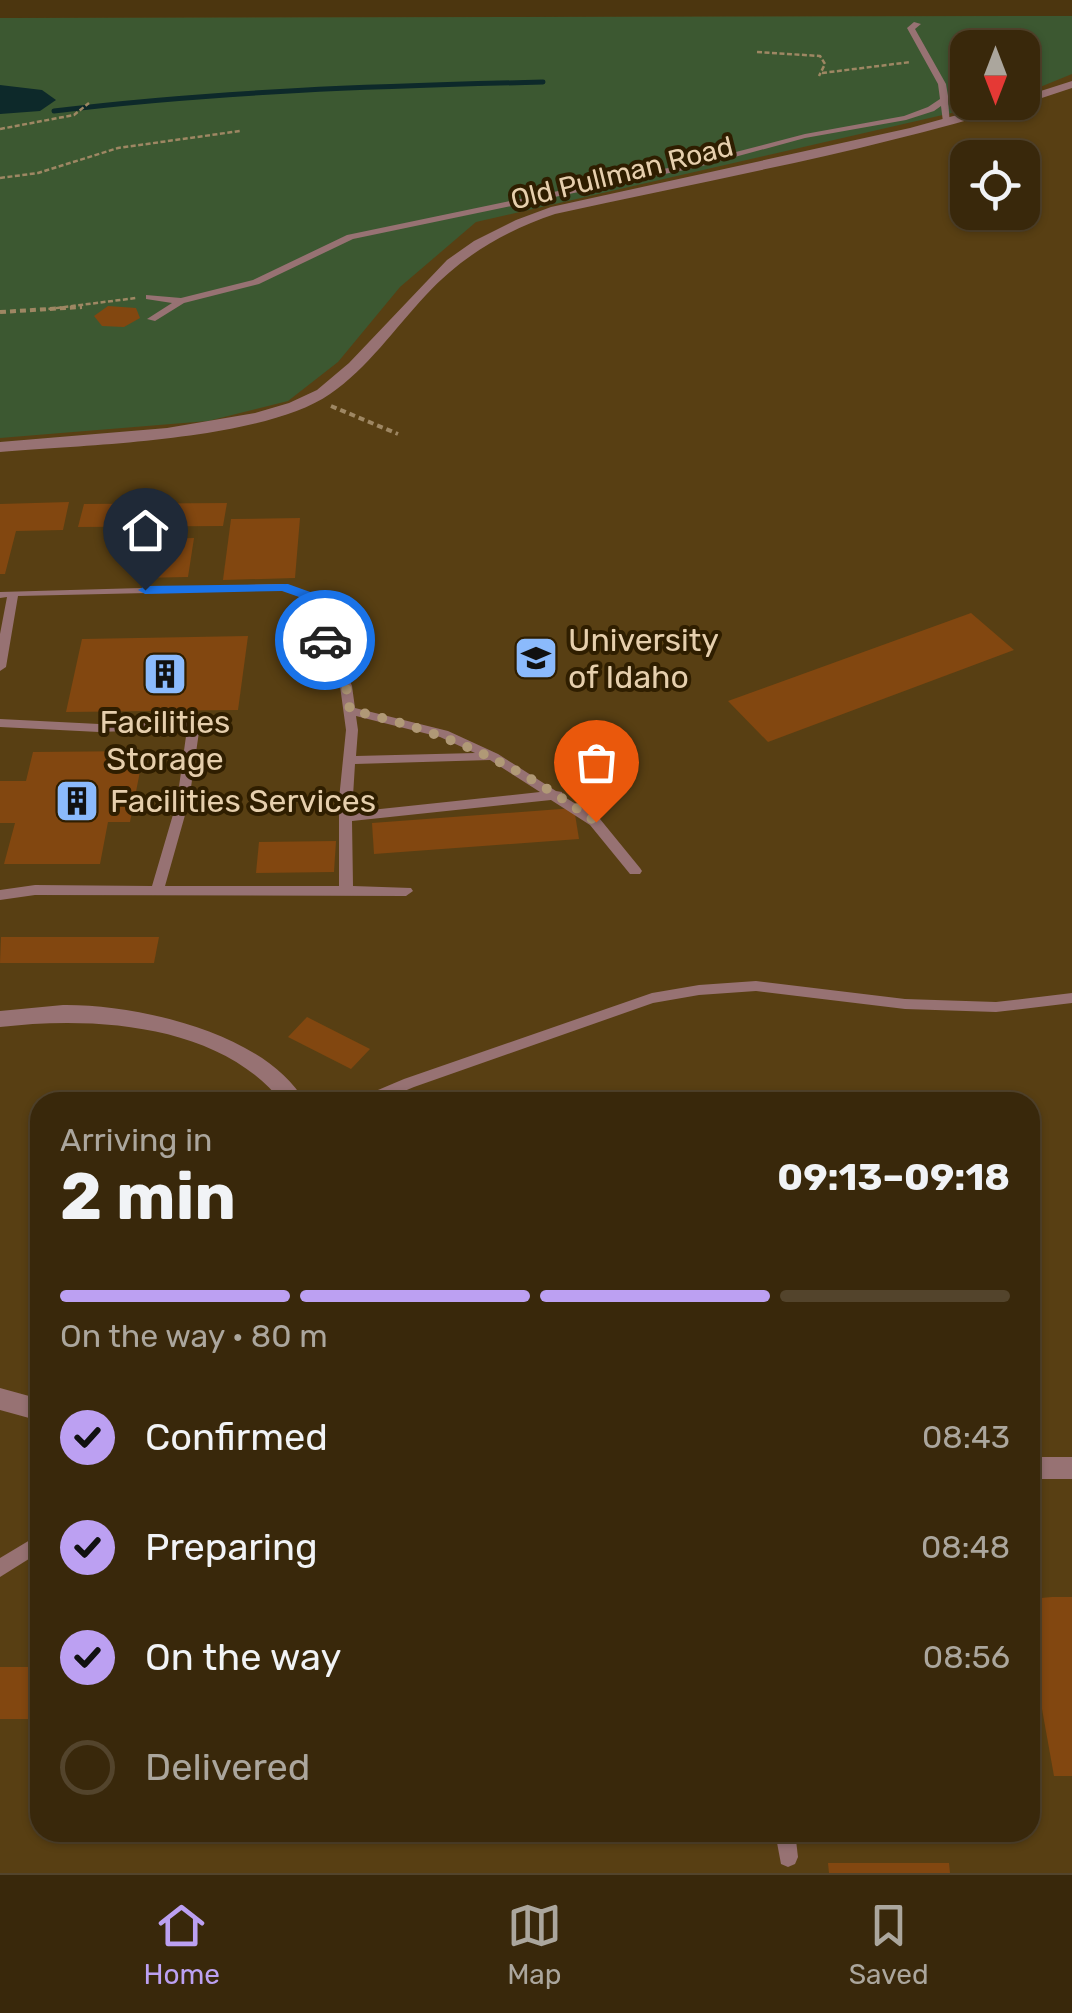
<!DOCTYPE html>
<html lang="en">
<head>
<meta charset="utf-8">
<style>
	body { margin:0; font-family:Rubik,sans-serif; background:#443419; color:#f1f3f6; height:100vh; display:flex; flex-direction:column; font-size:38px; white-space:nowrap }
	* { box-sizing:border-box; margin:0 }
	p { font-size:32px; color:#aba69d }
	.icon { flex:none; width:55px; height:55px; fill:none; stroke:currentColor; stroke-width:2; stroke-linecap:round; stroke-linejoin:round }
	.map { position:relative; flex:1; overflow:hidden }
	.sheet { position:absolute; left:30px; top:1092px; width:1010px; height:750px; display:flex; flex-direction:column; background:#39280b; border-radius:30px; box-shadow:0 2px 8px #0004,0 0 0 2px #53442c }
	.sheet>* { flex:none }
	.needle { width:65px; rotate:180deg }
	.fabs { position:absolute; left:950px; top:30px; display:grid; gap:20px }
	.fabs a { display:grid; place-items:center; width:90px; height:90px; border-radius:20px; background:#39280b; box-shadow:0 2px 8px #0004,0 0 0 2px #53442c; font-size:50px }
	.pin { position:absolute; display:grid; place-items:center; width:85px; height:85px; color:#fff; margin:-102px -42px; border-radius:50% 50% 50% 0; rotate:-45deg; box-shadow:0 0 10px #0007 }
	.pin .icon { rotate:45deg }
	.courier { position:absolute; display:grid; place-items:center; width:100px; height:100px; margin:-50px; border:8px solid #1a73e8; border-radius:50%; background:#fff; color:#222; box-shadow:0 2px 12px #0007 }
	.summary em { font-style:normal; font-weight:700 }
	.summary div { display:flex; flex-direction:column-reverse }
	.summary { display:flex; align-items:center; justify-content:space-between; height:170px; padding:0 30px }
	h1 { font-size:65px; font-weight:700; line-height:75px }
	.bar { display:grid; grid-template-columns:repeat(4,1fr); gap:15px 10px; align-content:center; height:120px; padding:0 30px }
	.bar i { height:12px; border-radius:8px; background:#53442c }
	.bar .on { background:#bca0f2 }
	.bar p { grid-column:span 4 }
	ol { padding:0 30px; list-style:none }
	li { display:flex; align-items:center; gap:30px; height:110px }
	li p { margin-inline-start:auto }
	li .icon { padding:10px; border-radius:50%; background:#bca0f2; color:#111; stroke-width:4 }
	li:last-child { color:#aba69d }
	li i { width:55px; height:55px; border:5px solid #53442c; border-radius:50% }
	.tab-bar { display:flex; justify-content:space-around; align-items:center; height:140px; border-top:2px solid #53442c; background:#39280b; font-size:28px; color:#aba69d }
	.tab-bar a { display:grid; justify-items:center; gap:5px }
	.tab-bar .on { color:#bca0f2 }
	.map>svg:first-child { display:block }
</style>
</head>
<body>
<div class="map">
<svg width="1072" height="1873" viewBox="0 0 1072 1873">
	<rect width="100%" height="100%" fill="#4c360f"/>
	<path fill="#583f13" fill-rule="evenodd" d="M 1072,16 L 1072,1873 L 0,1873 L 0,18 ZM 968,48 L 1022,48 L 1022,102 L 968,102 ZM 968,158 L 1022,158 L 1022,212 L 968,212 ZM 40,1102 L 1030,1102 L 1030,1832 L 40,1832 Z"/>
	<path fill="#3c5831" d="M 1072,16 L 1072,74 L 1023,94 L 1022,48 L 968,48 L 968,102 L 995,103 L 476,222 L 400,287 L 338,362 L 288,401 L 208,421 L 0,438 L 0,18 Z"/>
	<path fill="#0d292a" d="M 0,85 L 42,90 L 56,100 L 40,111 L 0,114 Z"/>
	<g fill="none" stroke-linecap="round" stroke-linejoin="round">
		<path stroke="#0d292a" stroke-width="5" d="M 54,111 C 217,91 379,86 543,82"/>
	</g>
	<g fill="#824710">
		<path d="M 108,306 L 136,308 L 140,318 L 124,327 L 102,326 L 94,316 Z"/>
		<path d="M 69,502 L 63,530 L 16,531 L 5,574 L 0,574 L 0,504 Z"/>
		<path d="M 227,503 L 223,526 L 78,527 L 84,504 Z"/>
		<path d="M 300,518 L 295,578 L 223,580 L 231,519 Z"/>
		<path d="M 194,538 L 188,577 L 137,578 L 145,539 Z"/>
		<path d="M 971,613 L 1014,650 L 768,742 L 728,701 Z"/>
		<path d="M 248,636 L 238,710 L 66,712 L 82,639 Z"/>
		<path d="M 144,751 L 130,822 L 108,822 L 100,864 L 4,864 L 15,823 L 0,823 L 0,781 L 26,781 L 33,752 Z"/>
		<path d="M 574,808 L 579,839 L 374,854 L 372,823 Z"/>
		<path d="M 336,841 L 334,872 L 256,873 L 259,842 Z"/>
		<path d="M 1,937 L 159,937 L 154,963 L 0,963 Z"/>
		<path d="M 307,1017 L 370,1049 L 351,1069 L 288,1037 Z"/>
		<path d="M 1052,1597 L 1072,1597 L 1072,1776 L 1054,1776 L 1030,1642 L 1030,1599 Z"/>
		<rect x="0" y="1667" width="40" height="52"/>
		<path d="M 828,1863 L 949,1863 L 950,1873 L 829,1873 Z"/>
	</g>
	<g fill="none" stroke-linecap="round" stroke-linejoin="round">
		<g stroke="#9e8763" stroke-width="2.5" stroke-dasharray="5 2.5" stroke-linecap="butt">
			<path d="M 757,52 L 820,56 L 825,64 L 819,76"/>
			<path d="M 822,73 L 911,62"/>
			<path d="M 0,129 L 74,115 L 89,103"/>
			<path d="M 0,178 L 38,173 L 118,148 L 240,131"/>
			<path d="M 41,310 L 136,298"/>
		</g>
		<g stroke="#9e8763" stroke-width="4" stroke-dasharray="6 4" stroke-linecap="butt">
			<path d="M 0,312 L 82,307"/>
			<path d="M 331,406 L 398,434"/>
		</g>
		<g fill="#977273" fill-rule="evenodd">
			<path d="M 914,22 L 921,24 L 915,29 L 946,84 L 948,96 L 950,98 L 948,100 L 950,124 L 943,122 L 941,106 L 934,111 L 906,120 L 805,138 L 698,167 L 353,239 L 259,284 L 184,303 L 155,321 L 147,319 L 172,303 L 146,299 L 146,295 L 181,298 L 253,280 L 347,235 L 697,162 L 805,134 L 904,116 L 928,107 L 940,99 L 938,84 L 907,28 Z"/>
			<path d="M 283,584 L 314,596 L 352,686 L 355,708 L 448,731 L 498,754 L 556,791 L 562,792 L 563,796 L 600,819 L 640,868 L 642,871 L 640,874 L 630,874 L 590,825 L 551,800 L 352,821 L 353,886 L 411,888 L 413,891 L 406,896 L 35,895 L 0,900 L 0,890 L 35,885 L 152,886 L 177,801 L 187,729 L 99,732 L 0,727 L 0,719 L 99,724 L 198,722 L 200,725 L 189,801 L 165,886 L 339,886 L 339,799 L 346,730 L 340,686 L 303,598 L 282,590 L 18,596 L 6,667 L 0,671 L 0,634 L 7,597 L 0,598 L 0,592 ZM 356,716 L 440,737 L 475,753 L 356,756 L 358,730 ZM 490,760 L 540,792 L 352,812 L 355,764 Z"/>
			<path d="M 756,981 L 905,999 L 996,1002 L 1072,993 L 1072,1003 L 996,1012 L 905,1009 L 756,991 L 699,995 L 653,1003 L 414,1087 L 378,1102 L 357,1102 L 359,1098 L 404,1079 L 652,993 L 699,985 Z"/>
			<path d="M 40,1534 L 40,1552 L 0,1577 L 0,1558 Z"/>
			<path d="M 775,1832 L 795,1832 L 798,1857 L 795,1864 L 788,1867 L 781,1864 Z"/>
		</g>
		<g fill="#977273" fill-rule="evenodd">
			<path d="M 1072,81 L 1072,88 C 904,145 727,176 555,214 C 505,231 462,256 426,295 C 395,328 368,368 330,394 C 262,441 85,445 0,452 L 0,442 L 167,428 L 255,413 L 289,403 L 317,390 L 349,363 L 447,260 L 474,241 L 516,220 L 551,207 L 910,128 L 1004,102 L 1022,102 L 1022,97 Z"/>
			<path d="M 63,1005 C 137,1004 266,1033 305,1102 L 282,1102 C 220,1023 92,1016 0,1027 L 0,1011 Z"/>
			<path d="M 0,1388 L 40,1399 L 40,1421 L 0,1410 Z"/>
			<rect x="1030" y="1457" width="42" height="22"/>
		</g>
	</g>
	<path fill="#1a73e8" d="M 288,584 L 313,593 L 330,643 L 318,640 L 302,598 L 282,591 L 145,594 L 138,590 L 145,586 Z"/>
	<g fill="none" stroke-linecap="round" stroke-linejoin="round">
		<path stroke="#b09976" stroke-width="10" stroke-dasharray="0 18" d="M 325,640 L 346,686 L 350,710 C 447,732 515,763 596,822"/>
	</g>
	<defs>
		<symbol id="university-square" viewBox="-11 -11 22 22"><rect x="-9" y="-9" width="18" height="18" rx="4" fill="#8bbafc" stroke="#2f1e00"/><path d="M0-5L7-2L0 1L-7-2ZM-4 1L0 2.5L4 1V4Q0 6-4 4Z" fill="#111"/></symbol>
		<symbol id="building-square" viewBox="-11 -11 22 22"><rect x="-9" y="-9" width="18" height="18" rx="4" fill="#8bbafc" stroke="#2f1e00"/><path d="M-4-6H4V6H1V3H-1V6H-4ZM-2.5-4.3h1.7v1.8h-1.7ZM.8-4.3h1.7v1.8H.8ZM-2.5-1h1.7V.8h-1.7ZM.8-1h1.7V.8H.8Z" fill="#111"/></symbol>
	</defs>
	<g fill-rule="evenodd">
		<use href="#university-square" x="511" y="633" width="50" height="50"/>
		<use href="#building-square" x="140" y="649" width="50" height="50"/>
		<use href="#building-square" x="52" y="776" width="50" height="50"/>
	</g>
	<g text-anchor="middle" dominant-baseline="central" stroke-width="8" stroke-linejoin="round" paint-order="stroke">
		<g font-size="28" fill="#e6cfad" stroke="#2f1e00">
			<text transform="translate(622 173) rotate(-14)">Old Pullman Road</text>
		</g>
		<g font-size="32" fill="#e6cfad" stroke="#2f1e00" text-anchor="start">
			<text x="568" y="640">University<tspan x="568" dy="37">of Idaho</tspan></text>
			<text x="165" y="722" text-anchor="middle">Facilities<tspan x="165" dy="37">Storage</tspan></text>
			<text x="110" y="801">Facilities Services</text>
		</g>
	</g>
</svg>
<div class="fabs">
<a><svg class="needle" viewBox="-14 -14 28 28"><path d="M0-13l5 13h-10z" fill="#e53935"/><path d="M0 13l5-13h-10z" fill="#aba69d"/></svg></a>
<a><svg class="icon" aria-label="locate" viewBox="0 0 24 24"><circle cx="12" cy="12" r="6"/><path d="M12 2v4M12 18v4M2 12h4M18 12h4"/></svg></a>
</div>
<div class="pin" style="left:596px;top:822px;background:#ea580c"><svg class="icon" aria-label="bag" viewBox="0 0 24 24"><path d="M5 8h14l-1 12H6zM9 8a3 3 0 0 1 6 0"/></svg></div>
<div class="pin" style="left:145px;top:590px;background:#1f2937"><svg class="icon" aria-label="home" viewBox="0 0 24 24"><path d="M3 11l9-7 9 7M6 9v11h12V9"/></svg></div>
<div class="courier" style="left:325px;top:640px"><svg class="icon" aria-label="car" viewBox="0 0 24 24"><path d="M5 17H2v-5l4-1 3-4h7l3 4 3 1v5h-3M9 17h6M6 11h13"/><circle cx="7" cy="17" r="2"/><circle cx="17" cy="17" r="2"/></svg></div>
<section class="sheet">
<div class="summary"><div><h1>2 min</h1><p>Arriving in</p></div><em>09:13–09:18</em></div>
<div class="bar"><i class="on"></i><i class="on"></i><i class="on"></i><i></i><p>On the way · 80 m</p></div>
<ol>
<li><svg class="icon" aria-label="check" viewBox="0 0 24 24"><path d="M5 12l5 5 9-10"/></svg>Confirmed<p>08:43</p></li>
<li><svg class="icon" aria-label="check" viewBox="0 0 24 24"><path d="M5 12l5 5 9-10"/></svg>Preparing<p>08:48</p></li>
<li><svg class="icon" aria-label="check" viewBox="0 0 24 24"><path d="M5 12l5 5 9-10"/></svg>On the way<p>08:56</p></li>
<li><i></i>Delivered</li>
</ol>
</section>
</div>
<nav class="tab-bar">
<a class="on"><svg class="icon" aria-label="home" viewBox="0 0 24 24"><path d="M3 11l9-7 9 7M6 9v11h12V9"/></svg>Home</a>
<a><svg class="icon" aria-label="map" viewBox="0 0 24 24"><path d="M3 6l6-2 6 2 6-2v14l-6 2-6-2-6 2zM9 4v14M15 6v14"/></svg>Map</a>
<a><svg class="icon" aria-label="saved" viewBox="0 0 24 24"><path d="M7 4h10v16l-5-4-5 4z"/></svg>Saved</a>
</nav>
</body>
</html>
